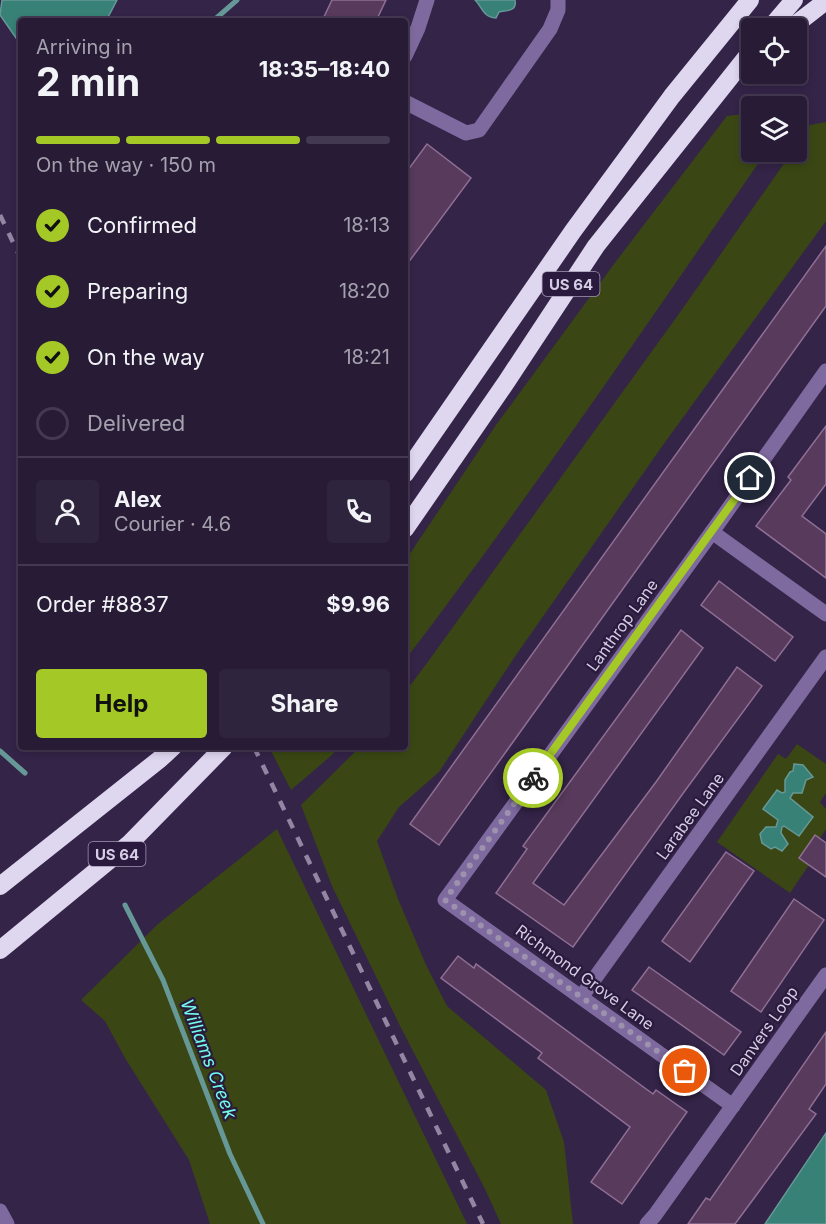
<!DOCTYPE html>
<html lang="en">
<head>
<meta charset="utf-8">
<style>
	body { margin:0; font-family:Inter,sans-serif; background:#2f243e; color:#f1f3f6; height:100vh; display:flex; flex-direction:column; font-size:22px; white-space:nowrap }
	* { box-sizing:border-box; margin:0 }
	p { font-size:20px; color:#a4a1ad }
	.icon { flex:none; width:33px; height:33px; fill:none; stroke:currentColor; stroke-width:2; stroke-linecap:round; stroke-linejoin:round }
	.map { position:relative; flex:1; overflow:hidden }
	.sheet { position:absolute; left:18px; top:18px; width:390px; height:732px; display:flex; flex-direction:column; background:#271b36; border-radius:6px; box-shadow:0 3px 9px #0003,0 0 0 2px #433951 }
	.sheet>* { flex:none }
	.tools { position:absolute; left:741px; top:18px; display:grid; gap:12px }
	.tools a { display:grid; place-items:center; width:66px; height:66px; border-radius:6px; background:#271b36; box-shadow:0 3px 9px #0003,0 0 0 2px #433951; font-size:30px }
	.pin { position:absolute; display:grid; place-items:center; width:51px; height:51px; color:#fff; margin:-26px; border:3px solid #fff; border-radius:50%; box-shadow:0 2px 6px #0007 }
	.courier { position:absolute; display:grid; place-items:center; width:60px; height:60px; margin:-30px; border:4px solid #a4c825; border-radius:50%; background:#fff; color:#222; box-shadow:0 2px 8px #0007 }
	.overview em { font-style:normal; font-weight:700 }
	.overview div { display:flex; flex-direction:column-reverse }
	.overview { display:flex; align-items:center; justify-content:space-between; height:102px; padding:0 18px }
	h1 { font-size:39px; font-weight:700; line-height:45px }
	.bar { display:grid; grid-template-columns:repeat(4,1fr); gap:9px 6px; align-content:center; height:72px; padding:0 18px }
	.bar i { height:8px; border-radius:4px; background:#433951 }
	.bar .on { background:#a4c825 }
	.bar p { grid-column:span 4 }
	.line { display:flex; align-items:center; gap:15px; padding:0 18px; border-top:2px solid #433951 }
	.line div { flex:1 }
	.round { display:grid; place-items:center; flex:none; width:63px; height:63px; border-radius:6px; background:#2f243e }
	ol { padding:0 18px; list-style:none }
	li { display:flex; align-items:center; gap:18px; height:66px }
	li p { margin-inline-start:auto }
	li .icon { padding:6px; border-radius:50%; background:#a4c825; color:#111; stroke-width:4 }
	li:last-child { color:#a4a1ad }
	li i { width:33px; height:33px; border:3px solid #433951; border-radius:50% }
	.primary-button { display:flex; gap:12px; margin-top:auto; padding:12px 18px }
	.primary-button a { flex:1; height:69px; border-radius:6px; background:#a4c825; color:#111; font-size:24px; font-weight:700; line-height:69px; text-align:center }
	.primary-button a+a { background:#2f243e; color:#f1f3f6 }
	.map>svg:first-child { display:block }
</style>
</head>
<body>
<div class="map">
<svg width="826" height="1224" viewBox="0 0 826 1224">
	<rect width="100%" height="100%" fill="#342448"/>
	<g fill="#3a4714">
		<path d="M 751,113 L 752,152 L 766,152 C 648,323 531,495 405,660 L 405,561 L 496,425 L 617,260 L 727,116 Z"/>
		<path d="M 826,122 L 826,221 L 663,445 L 516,655 L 439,772 L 399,807 L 377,841 L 398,899 L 426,965 L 447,1006 L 546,1090 L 564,1142 L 573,1224 L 501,1224 L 485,1189 L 402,1030 L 332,886 L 301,805 L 360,747 L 405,747 L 405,692 L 427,663 L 681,311 L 792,152 L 796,152 L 797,145 L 810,125 Z"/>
		<path d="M 797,744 L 826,764 L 826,793 L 820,802 L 826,809 L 826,829 L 820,838 L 799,858 L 809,865 L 790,893 L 717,842 L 778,754 L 786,759 Z"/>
		<path d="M 269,747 L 338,747 L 332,755 L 291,790 Z"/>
		<path d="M 277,829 L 467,1224 L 210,1224 L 189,1160 L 125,1058 L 105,1021 L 81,1000 L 158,924 Z"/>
	</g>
	<g fill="#378176" stroke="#669897" stroke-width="1.5">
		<path d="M 2,0 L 117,0 L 106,21 L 21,21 L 21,45 L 0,15 Z"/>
		<path d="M 475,0 L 515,0 C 517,12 507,10 499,12 L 496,18 C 482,17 482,6 475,0 Z"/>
		<path d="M 794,764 L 803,765 L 813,777 L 806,780 L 802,793 L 793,793 L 790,798 L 813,817 L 799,836 L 784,826 L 782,827 L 781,833 L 788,844 L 782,851 L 775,847 L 771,849 L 762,843 L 760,834 L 766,827 L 776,827 L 778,820 L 763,809 L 777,790 L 782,793 L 785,792 L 785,780 L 790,772 L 793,771 Z"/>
		<path d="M 826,1133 L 826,1224 L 765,1224 Z"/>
	</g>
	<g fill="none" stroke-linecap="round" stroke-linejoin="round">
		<g stroke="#669897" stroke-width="5">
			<path d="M 213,21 L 237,0"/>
			<path d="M 0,751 L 25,773"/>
			<path d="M 125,905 L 163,980 L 230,1154 L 263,1224"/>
		</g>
	</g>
	<g fill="#583a5c" stroke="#8f6f94" stroke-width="1.5">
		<path d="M 332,0 L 386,0 L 376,21 L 322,21 Z"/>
		<path d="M 427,144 L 471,178 L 405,267 L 405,174 Z"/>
		<path d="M 826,246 L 826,306 L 439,845 L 410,824 Z"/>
		<path d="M 826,426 L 826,484 L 802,516 L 826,534 L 826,578 L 756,526 L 791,480 L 788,477 Z"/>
		<path d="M 719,581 L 793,637 L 775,661 L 701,605 Z"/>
		<path d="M 681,630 L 703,648 L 533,883 L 564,905 L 656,782 L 737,667 L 762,686 L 684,792 L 573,947 L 496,893 L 527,849 L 523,846 Z"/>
		<path d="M 815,835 L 826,843 L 826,877 L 799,858 Z"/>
		<path d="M 726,852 L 754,871 L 690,962 L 662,941 Z"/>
		<path d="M 794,899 L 824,920 L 761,1012 L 731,991 Z"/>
		<path d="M 458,956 L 474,968 L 476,964 L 653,1094 L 656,1090 L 687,1112 L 622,1204 L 591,1182 L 630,1127 L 538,1058 L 542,1053 L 441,978 Z"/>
		<path d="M 649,967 L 741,1032 L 724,1055 L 632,990 Z"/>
		<path d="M 826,1032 L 826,1084 L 809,1109 L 816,1114 L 735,1224 L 688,1224 L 706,1198 L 710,1200 Z"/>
	</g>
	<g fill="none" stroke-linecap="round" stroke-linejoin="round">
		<g stroke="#7f6a9f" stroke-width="15">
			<path d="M 405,56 L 418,28 L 427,0"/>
			<path d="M 405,102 L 466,133 L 479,130 L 550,29 L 558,10 L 558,0"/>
			<path d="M 712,532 L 826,614"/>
			<path d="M 582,996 L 826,657"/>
			<path d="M 733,1106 L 445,900 L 712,532 L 826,371"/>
			<path d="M 0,1211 L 7,1224"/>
			<path d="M 647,1224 L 655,1215 L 826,975"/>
		</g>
		<g stroke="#dfd6f0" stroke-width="18">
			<path d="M 770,28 L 794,0"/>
			<path d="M 791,28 L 826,1"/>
			<path d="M 405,474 L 573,231 L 672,96 L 750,0"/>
			<path d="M 405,529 L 507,381 L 596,246 L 752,50"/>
			<path d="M 0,886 L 160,759 L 173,747"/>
			<path d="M 0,950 L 129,844 L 224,747"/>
		</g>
		<g stroke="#9286a3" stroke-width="4.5" stroke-dasharray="10 10" stroke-linecap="butt">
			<path d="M 0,215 L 21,259"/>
			<path d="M 254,747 L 483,1224"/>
		</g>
	</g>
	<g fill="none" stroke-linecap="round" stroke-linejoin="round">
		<path stroke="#9d92ad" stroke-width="6" stroke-dasharray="0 10.8" d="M 533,778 L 445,900 L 685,1071"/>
		<path stroke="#a4c825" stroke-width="8" d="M 533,778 L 750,478"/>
	</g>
	<g text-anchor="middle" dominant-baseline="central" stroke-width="4.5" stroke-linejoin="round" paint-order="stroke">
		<g fill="#2a1a3e" stroke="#a297b2" stroke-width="1.5">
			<rect x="542.5" y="272" width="57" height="24" rx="4.5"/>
			<rect x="88.5" y="842" width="57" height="24" rx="4.5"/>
		</g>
		<g font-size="15" font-weight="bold" fill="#d5cde4">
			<text x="571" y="284">US 64</text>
			<text x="117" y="854">US 64</text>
		</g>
		<g font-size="16" fill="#d5cde4" stroke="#2a1a3e">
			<text transform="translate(622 625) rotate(-54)">Lanthrop Lane</text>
			<text transform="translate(690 816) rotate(-54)">Larabee Lane</text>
			<text transform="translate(585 977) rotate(36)">Richmond Grove Lane</text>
			<text transform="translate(764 1031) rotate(-55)">Danvers Loop</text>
		</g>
		<g font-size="18" font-style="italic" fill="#72fce7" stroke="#2a1a3e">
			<text transform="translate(209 1059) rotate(69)">Williams Creek</text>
		</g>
	</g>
</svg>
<div class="tools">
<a><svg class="icon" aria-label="locate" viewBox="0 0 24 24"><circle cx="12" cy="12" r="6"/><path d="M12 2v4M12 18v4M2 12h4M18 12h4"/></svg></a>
<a><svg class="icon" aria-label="layers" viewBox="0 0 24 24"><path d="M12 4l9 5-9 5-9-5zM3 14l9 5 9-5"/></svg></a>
</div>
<div class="pin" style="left:685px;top:1071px;background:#ea580c"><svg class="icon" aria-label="bag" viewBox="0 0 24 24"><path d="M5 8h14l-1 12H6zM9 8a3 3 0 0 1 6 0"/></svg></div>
<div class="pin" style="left:750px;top:478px;background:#1f2937"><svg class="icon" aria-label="home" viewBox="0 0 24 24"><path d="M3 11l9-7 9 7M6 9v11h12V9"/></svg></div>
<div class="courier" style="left:533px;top:778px"><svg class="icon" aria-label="bike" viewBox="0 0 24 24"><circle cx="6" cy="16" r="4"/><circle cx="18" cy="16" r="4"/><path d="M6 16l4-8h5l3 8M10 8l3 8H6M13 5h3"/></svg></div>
<section class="sheet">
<div class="overview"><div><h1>2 min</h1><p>Arriving in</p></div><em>18:35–18:40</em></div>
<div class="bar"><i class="on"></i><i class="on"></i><i class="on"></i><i></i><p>On the way · 150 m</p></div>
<ol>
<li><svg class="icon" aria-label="check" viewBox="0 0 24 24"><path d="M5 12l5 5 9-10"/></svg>Confirmed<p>18:13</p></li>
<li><svg class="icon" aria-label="check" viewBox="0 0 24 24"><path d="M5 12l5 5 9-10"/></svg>Preparing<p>18:20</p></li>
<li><svg class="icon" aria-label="check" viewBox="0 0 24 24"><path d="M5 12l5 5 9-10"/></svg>On the way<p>18:21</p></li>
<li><i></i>Delivered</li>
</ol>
<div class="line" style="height:108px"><a class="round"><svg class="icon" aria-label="person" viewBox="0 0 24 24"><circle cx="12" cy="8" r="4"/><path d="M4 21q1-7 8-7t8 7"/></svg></a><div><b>Alex</b><p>Courier · 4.6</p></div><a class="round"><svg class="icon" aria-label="phone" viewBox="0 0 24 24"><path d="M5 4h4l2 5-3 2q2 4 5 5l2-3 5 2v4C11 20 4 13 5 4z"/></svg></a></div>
<div class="line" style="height:78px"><div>Order #8837</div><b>$9.96</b></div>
<div class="primary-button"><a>Help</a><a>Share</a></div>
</section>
</div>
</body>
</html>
